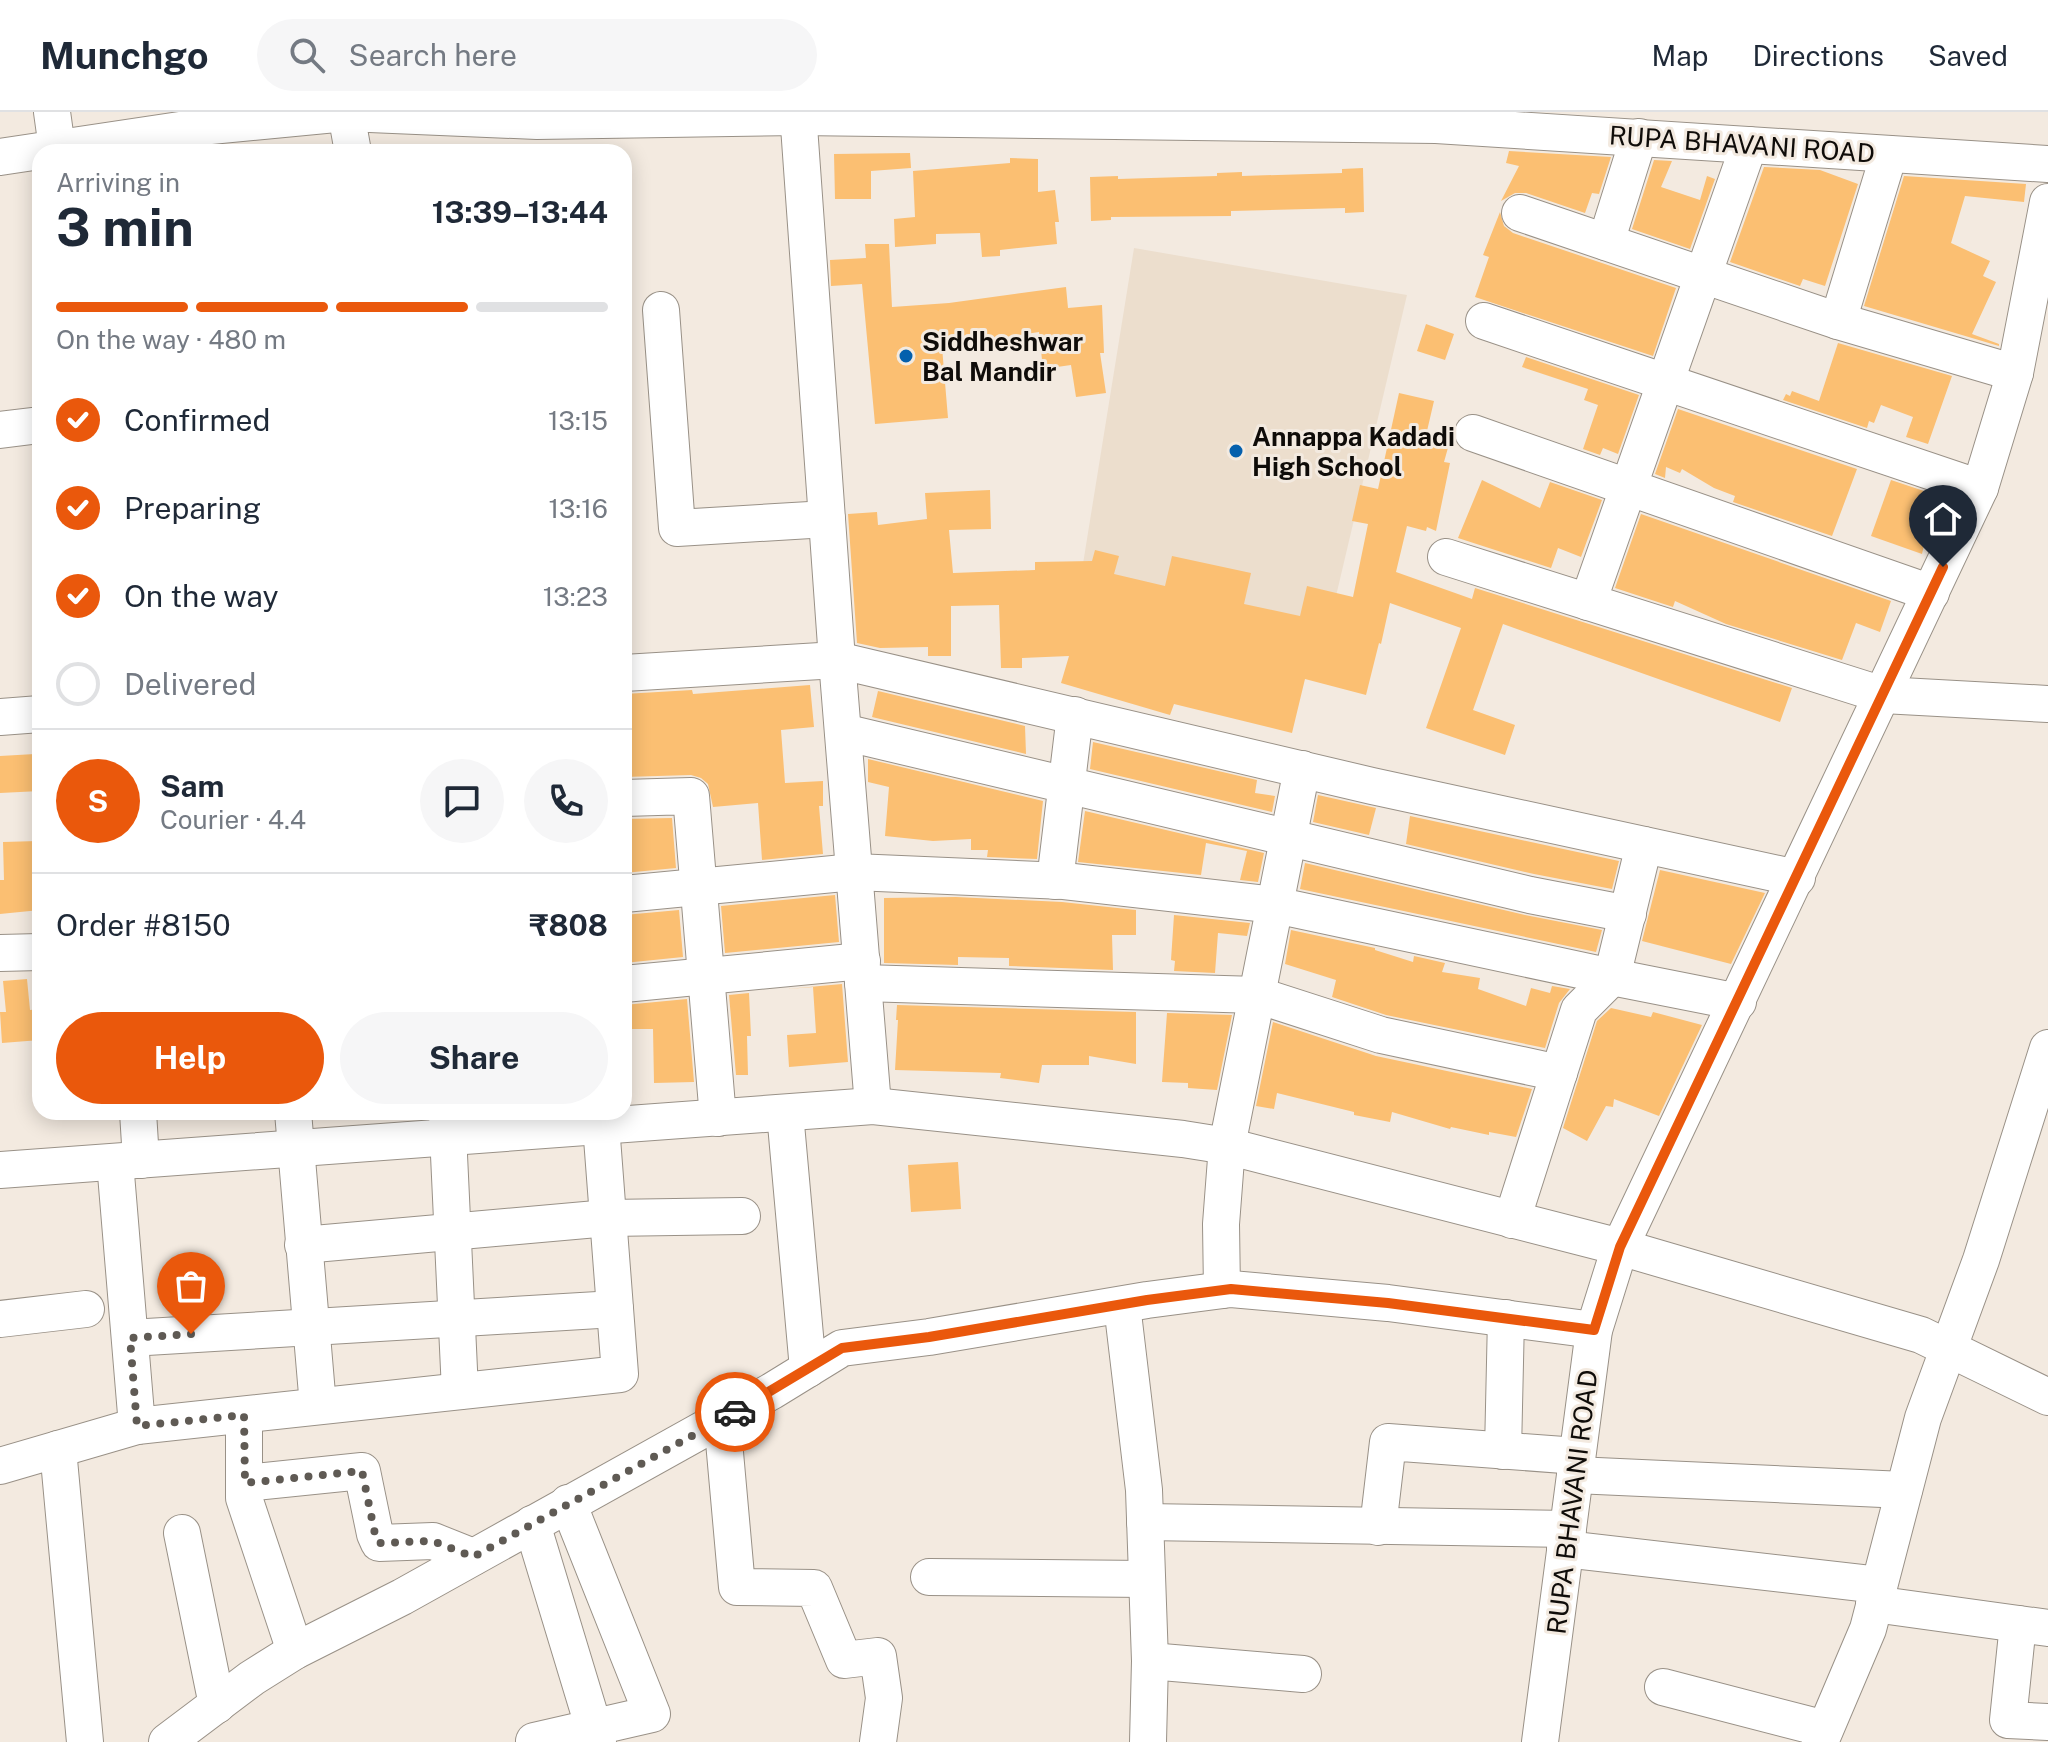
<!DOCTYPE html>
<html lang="en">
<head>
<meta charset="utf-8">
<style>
	body { margin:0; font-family:"Public Sans",sans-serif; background:#f6f6f7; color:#1f2937; height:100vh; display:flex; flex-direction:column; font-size:30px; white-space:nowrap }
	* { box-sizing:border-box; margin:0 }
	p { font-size:26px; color:#747a83 }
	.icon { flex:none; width:44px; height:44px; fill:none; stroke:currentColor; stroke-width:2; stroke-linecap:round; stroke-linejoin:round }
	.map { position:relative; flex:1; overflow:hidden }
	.details { position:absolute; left:32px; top:32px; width:600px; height:976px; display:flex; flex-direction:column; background:#fff; border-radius:24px; box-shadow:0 4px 20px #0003 }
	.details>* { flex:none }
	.pin { position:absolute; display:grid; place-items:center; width:68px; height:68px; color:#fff; margin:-82px -34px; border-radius:50% 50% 50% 0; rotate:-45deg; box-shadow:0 0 8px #0007 }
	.pin .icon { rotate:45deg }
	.courier { position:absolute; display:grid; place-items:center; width:80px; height:80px; margin:-40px; border:6px solid #ea580c; border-radius:50%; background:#fff; color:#222; box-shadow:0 2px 10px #0007 }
	.summary em { font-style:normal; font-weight:700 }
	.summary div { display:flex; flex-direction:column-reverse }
	.summary { display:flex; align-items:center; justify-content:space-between; height:136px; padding:0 24px }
	h1 { font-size:52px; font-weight:700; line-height:60px }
	.bar { display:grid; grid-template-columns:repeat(4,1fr); gap:12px 8px; align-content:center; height:96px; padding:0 24px }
	.bar i { height:10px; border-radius:6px; background:#e0e1e3 }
	.bar .current { background:#ea580c }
	.bar p { grid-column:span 4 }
	.line { display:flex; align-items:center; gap:20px; padding:0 24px; border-top:2px solid #e0e1e3 }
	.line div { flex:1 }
	.round { display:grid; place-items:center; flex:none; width:84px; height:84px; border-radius:42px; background:#f6f6f7 }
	ol { padding:0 24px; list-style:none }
	li { display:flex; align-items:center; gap:24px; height:88px }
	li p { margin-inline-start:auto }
	li .icon { padding:8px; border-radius:50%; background:#ea580c; color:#fff; stroke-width:4 }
	li:last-child { color:#747a83 }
	li i { width:44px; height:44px; border:4px solid #e0e1e3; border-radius:50% }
	.primary-button { display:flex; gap:16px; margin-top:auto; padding:16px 24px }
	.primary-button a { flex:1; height:92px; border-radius:48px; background:#ea580c; color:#fff; font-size:32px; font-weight:700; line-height:92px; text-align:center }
	.primary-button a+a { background:#f6f6f7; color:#1f2937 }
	header { display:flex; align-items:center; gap:48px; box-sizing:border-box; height:112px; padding:0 40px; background:#fff; border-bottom:2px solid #e0e1e3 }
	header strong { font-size:38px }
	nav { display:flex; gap:44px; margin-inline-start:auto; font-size:28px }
	.search { width:560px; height:72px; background:#f6f6f7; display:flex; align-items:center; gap:20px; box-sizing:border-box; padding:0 28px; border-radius:44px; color:#747a83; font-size:30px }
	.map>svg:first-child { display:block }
</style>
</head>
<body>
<header>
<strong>Munchgo</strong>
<div class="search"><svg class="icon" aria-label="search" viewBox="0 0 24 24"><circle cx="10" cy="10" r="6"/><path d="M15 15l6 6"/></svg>Search here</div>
<nav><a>Map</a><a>Directions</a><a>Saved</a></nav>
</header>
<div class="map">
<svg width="2048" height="1630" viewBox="0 0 2048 1630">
	<rect width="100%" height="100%" fill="#f3eae0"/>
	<path fill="#ecdecd" d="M 1134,136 L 1407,183 L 1320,552 L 1076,495 Z"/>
	<g fill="#fbbf72">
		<path d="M 1509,39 L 1611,45 L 1599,82 L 1592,81 L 1585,101 L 1526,81 L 1515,81 L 1501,89 L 1519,54 L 1506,51 Z"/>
		<path d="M 910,41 L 911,56 L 871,59 L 871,87 L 835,87 L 834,42 Z"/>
		<path d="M 1010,46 L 1038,47 L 1038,80 L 1055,78 L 1059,110 L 1055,110 L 1057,132 L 1000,138 L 1000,144 L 982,145 L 980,121 L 936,122 L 936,132 L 895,135 L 894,107 L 915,105 L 913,59 L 1010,51 Z"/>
		<path d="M 1654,48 L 1672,49 L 1661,75 L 1700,88 L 1707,64 L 1715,67 L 1690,137 L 1632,117 Z"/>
		<path d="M 1764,55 L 1820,58 L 1858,72 L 1825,174 L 1803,167 L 1800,174 L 1730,150 Z"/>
		<path d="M 1363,56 L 1364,100 L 1345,101 L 1345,96 L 1231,99 L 1231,104 L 1111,105 L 1111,108 L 1091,109 L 1090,65 L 1118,64 L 1118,67 L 1217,64 L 1217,61 L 1242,60 L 1242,64 L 1342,61 L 1342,57 Z"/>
		<path d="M 1904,64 L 2026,72 L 2024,90 L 1965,84 L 1951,131 L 1990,149 L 1983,164 L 1996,170 L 1972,222 L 1999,232 L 1999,234 L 1864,194 Z"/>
		<path d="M 1500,100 L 1504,114 L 1513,121 L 1676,176 L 1653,244 L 1475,185 L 1489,145 L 1483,143 Z"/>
		<path d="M 865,132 L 889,132 L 892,195 L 949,191 L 1066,175 L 1068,196 L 1102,193 L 1104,241 L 1100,241 L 1106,281 L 1076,285 L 1071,253 L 1043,257 L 1039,220 L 942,235 L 948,306 L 875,312 L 862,172 L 831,174 L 830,148 L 866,146 Z"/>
		<path d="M 1426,212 L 1454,222 L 1445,248 L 1417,239 Z"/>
		<path d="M 1838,231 L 1952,264 L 1928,332 L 1906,325 L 1913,305 L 1881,293 L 1874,311 L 1869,309 L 1867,316 L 1783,288 L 1786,282 L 1790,284 L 1792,279 L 1819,289 Z"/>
		<path d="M 1526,245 L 1639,283 L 1618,342 L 1603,336 L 1600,343 L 1583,337 L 1598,293 L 1584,288 L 1588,277 L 1522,255 Z"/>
		<path d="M 1399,281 L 1434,289 L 1427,319 L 1451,325 L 1444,350 L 1450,351 L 1436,419 L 1427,415 L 1426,419 L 1407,414 L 1396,460 L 1472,487 L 1475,476 L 1792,576 L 1780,610 L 1503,512 L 1473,598 L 1515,613 L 1505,643 L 1426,616 L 1461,516 L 1390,491 L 1381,532 L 1379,531 L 1366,583 L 1305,567 L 1292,621 L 1174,592 L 1170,603 L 1061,571 L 1069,544 L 1022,546 L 1022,556 L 1001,556 L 999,493 L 951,494 L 951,544 L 928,544 L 928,535 L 880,536 L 857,531 L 848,402 L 877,400 L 878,413 L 927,407 L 925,381 L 990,378 L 991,417 L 949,418 L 953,461 L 1035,458 L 1035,450 L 1092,449 L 1095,438 L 1119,444 L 1114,462 L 1165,474 L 1172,444 L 1251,461 L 1244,492 L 1300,504 L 1307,474 L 1353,485 L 1368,412 L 1352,409 L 1360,373 L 1378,377 Z"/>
		<path d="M 1678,297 L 1857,357 L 1832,424 L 1733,390 L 1735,384 L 1714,376 L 1682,357 L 1680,361 L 1666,355 L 1665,366 L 1655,362 Z"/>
		<path d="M 1482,368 L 1540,396 L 1550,370 L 1602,388 L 1581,445 L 1558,436 L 1551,456 L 1458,426 Z"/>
		<path d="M 1891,368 L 1936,383 L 1922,442 L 1871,424 Z"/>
		<path d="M 1641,402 L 1891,489 L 1880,520 L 1856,511 L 1842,548 L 1726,512 L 1675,489 L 1673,495 L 1615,476 Z"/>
		<path d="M 810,573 L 814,615 L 781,618 L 785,671 L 823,669 L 823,694 L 819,694 L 823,742 L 762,748 L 758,691 L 713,695 L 708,672 L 701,666 L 691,663 L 624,665 L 624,582 L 692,578 L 693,582 Z"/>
		<path d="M 878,579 L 1025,614 L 1026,642 L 872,605 Z"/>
		<path d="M 1093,630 L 1257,668 L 1255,681 L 1275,684 L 1272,700 L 1090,657 Z"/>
		<path d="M 35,642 L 36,647 L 39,647 L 40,679 L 0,681 L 0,644 Z"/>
		<path d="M 868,647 L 1043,689 L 1037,747 L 987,745 L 988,738 L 971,738 L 971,727 L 933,729 L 885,724 L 889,675 L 868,670 Z"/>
		<path d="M 1318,683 L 1376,696 L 1369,723 L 1313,710 Z"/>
		<path d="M 1085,699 L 1264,741 L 1258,770 L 1240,768 L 1247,739 L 1206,731 L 1201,763 L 1078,750 Z"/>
		<path d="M 1410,704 L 1619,749 L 1612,777 L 1534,762 L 1406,732 Z"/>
		<path d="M 672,706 L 676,756 L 624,761 L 624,707 Z"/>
		<path d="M 38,729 L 40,798 L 0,802 L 0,768 L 4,768 L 3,730 Z"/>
		<path d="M 1305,751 L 1525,803 L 1602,818 L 1596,840 L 1300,777 Z"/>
		<path d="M 1660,758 L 1765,781 L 1731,852 L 1642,829 Z"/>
		<path d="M 835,783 L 839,830 L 725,841 L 721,794 Z"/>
		<path d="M 884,786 L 956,785 L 1062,790 L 1136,798 L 1136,823 L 1112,823 L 1113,858 L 1009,854 L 1009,846 L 958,845 L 958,853 L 884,851 Z"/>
		<path d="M 679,798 L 683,845 L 624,851 L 624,803 Z"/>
		<path d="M 1174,803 L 1250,811 L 1247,824 L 1218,821 L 1215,861 L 1174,859 L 1175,849 L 1171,848 Z"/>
		<path d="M 1291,818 L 1375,836 L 1375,838 L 1413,850 L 1414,844 L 1445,851 L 1442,860 L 1480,866 L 1478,877 L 1526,894 L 1531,876 L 1550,881 L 1552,874 L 1570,877 L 1559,891 L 1545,936 L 1386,903 L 1332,885 L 1336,868 L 1285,852 Z"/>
		<path d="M 27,867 L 30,898 L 40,897 L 40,928 L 2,931 L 0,900 L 6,900 L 3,869 Z"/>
		<path d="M 842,872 L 848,950 L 789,955 L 787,923 L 816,921 L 813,875 L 787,877 Z"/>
		<path d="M 749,881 L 751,924 L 747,924 L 748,963 L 736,963 L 729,883 Z"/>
		<path d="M 687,887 L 694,970 L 654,971 L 653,917 L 624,917 L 624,893 Z"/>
		<path d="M 897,893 L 1136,900 L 1136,952 L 1089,944 L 1089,953 L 1042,953 L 1039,971 L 1000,966 L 1001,961 L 895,958 L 898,908 L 896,908 Z"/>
		<path d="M 1611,896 L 1651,905 L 1653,900 L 1702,913 L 1659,1004 L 1614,987 L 1613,995 L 1606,994 L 1587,1029 L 1563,1016 L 1597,909 Z"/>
		<path d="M 1167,901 L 1232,903 L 1217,978 L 1188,976 L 1188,971 L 1162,970 Z"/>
		<path d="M 1273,910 L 1376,944 L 1532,977 L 1516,1025 L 1489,1020 L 1489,1023 L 1451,1015 L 1450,1017 L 1392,1000 L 1390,1010 L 1354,1003 L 1354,1000 L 1277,981 L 1274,997 L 1256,994 Z"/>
		<path d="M 958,1050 L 961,1097 L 911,1100 L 908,1053 Z"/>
	</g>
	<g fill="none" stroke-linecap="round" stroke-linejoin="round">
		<defs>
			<g id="minor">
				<path d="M 52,0 L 57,36"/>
				<path d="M 798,0 L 837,548 L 873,994"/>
				<path d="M 346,1 L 353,40"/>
				<path d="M 0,45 L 200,15 L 346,1 L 537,9 L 798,5 L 1436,13 L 2048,52"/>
				<path d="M 1520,101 L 1838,209 L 2015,261"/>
				<path d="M 1606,130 L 1639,25"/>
				<path d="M 661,198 L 677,416 L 827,407"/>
				<path d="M 1484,209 L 1980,376"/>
				<path d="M 1838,209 L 1889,42"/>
				<path d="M 0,318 L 40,313"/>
				<path d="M 1473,321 L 1931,481"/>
				<path d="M 1446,445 L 1883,583 L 2048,592"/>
				<path d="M 1588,490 L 1749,33"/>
				<path d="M 624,561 L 837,548 L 1372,674 L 1797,766"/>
				<path d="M 0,605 L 40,602"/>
				<path d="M 843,620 L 1530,783 L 1628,802"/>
				<path d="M 624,686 L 691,684 L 718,1006"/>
				<path d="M 1644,733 L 1612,865 L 1738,890"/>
				<path d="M 1055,769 L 1075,603"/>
				<path d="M 624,782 L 854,760 L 1064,769 L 1275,793 L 1612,865"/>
				<path d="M 0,841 L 40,840"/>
				<path d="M 863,871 L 1257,883 L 1381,923 L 1559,961"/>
				<path d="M 624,872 L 862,849"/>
				<path d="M 138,1000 L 141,1048"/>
				<path d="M 293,1000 L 318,1294"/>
				<path d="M 447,1000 L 460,1279"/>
				<path d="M 785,1001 L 808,1257"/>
				<path d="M 115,1050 L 137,1314"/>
				<path d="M 0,1058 L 873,994 L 1183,1027 L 1227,1034 L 1620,1135 L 1921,1223 L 2048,1285"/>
				<path d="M 1512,1108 L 1579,898 L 1612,865"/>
				<path d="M 303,1133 L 608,1106 L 742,1104"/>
				<path d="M 1222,1178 L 1221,1112 L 1227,1034 L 1302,657"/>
				<path d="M 1122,1193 L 1144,1378 L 1150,1549 L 1148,1630"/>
				<path d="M 0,1207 L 86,1197"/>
				<path d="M 130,1226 L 615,1197"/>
				<path d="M 244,1303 L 244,1386 L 295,1539"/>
				<path d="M 722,1307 L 737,1475 L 814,1476 L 844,1548 L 878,1544 L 884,1586 L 878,1630"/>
				<path d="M 58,1337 L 85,1630"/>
				<path d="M 1503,1339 L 1506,1206"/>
				<path d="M 0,1354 L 137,1314 L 620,1262 L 600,1000"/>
				<path d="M 1575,1363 L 1904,1378"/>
				<path d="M 245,1371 L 362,1359 L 375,1422 L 379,1431 L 433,1429 L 473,1445"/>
				<path d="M 1145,1410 L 1568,1417"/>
				<path d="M 532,1412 L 598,1630"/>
				<path d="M 1378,1415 L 1388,1330 L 1577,1344"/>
				<path d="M 182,1421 L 217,1593"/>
				<path d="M 1565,1437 L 1879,1473"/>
				<path d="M 929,1465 L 1147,1467"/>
				<path d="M 1874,1492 L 2048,1516"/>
				<path d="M 2018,1512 L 2008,1608 L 2048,1610"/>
				<path d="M 1150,1549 L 1303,1562"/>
				<path d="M 1663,1575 L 1825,1617"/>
				<path d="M 534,1629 L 652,1602 L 568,1391"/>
				<path d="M 167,1630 L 252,1566 L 295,1539 L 402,1485 L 772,1279 L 842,1236 L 929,1225 L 1147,1188 L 1231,1177 L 1388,1191 L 1594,1218"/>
				<path d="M 1540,1630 L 1594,1218 L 1620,1135 L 1980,376 L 2015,261 L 2048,90"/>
				<path d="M 1820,1630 L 1868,1517 L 1923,1306 L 1981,1148 L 2048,936"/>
			</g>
		</defs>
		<use href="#minor" stroke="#999187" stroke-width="38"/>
		<use href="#minor" stroke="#fff" stroke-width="36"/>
	</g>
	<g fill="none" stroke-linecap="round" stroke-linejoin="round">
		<path stroke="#5f5a54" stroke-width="8" stroke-dasharray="0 14.4" d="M 191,1222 L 130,1226 L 137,1314 L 244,1303 L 245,1371 L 362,1359 L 375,1422 L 379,1431 L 433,1429 L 473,1445 L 735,1300"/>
		<path stroke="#ea580c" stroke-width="10" d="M 735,1300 L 842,1236 L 929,1225 L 1147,1188 L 1231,1177 L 1388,1191 L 1594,1218 L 1620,1135 L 1943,455"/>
	</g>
	<g fill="#0460ad" stroke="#f3eae0" stroke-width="3">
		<circle cx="906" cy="244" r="8"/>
		<circle cx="1236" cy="339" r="8"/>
	</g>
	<g text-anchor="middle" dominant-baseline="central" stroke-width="6" stroke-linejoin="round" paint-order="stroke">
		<g font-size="26" fill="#0f0c09" stroke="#f3eae0">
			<text transform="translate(1742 32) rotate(4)">RUPA BHAVANI ROAD</text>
			<text transform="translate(1572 1390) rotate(-83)">RUPA BHAVANI ROAD</text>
		</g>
		<g font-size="26" font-weight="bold" fill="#0f0c09" stroke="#f3eae0" text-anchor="start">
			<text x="922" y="229">Siddheshwar<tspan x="922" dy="30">Bal Mandir</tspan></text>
			<text x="1252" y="324">Annappa Kadadi<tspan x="1252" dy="30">High School</tspan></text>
		</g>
	</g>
</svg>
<div class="pin" style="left:191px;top:1222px;background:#ea580c"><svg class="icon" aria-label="bag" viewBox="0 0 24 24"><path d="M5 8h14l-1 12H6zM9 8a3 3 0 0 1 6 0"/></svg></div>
<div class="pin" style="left:1943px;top:455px;background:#1f2937"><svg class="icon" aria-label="home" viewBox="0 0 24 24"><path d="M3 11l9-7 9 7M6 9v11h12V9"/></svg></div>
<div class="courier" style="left:735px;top:1300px"><svg class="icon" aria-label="car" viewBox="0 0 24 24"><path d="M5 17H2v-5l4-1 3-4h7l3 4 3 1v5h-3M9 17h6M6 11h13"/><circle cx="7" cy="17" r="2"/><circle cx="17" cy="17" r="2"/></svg></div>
<section class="details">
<div class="summary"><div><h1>3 min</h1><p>Arriving in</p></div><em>13:39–13:44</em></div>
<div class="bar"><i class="current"></i><i class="current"></i><i class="current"></i><i></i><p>On the way · 480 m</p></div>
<ol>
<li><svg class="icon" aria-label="check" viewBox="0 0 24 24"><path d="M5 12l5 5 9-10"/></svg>Confirmed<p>13:15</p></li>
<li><svg class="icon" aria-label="check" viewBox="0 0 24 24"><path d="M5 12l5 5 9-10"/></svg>Preparing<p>13:16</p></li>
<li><svg class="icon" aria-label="check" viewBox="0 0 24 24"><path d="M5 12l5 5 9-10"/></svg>On the way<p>13:23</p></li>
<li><i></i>Delivered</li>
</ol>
<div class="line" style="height:144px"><b class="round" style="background:#ea580c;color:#fff">S</b><div><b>Sam</b><p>Courier · 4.4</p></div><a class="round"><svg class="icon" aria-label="chat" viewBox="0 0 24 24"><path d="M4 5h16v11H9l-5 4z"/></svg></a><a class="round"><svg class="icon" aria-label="phone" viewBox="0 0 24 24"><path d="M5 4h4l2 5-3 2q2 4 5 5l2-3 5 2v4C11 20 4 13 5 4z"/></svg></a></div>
<div class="line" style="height:104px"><div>Order #8150</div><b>₹808</b></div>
<div class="primary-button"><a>Help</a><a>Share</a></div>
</section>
</div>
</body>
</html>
